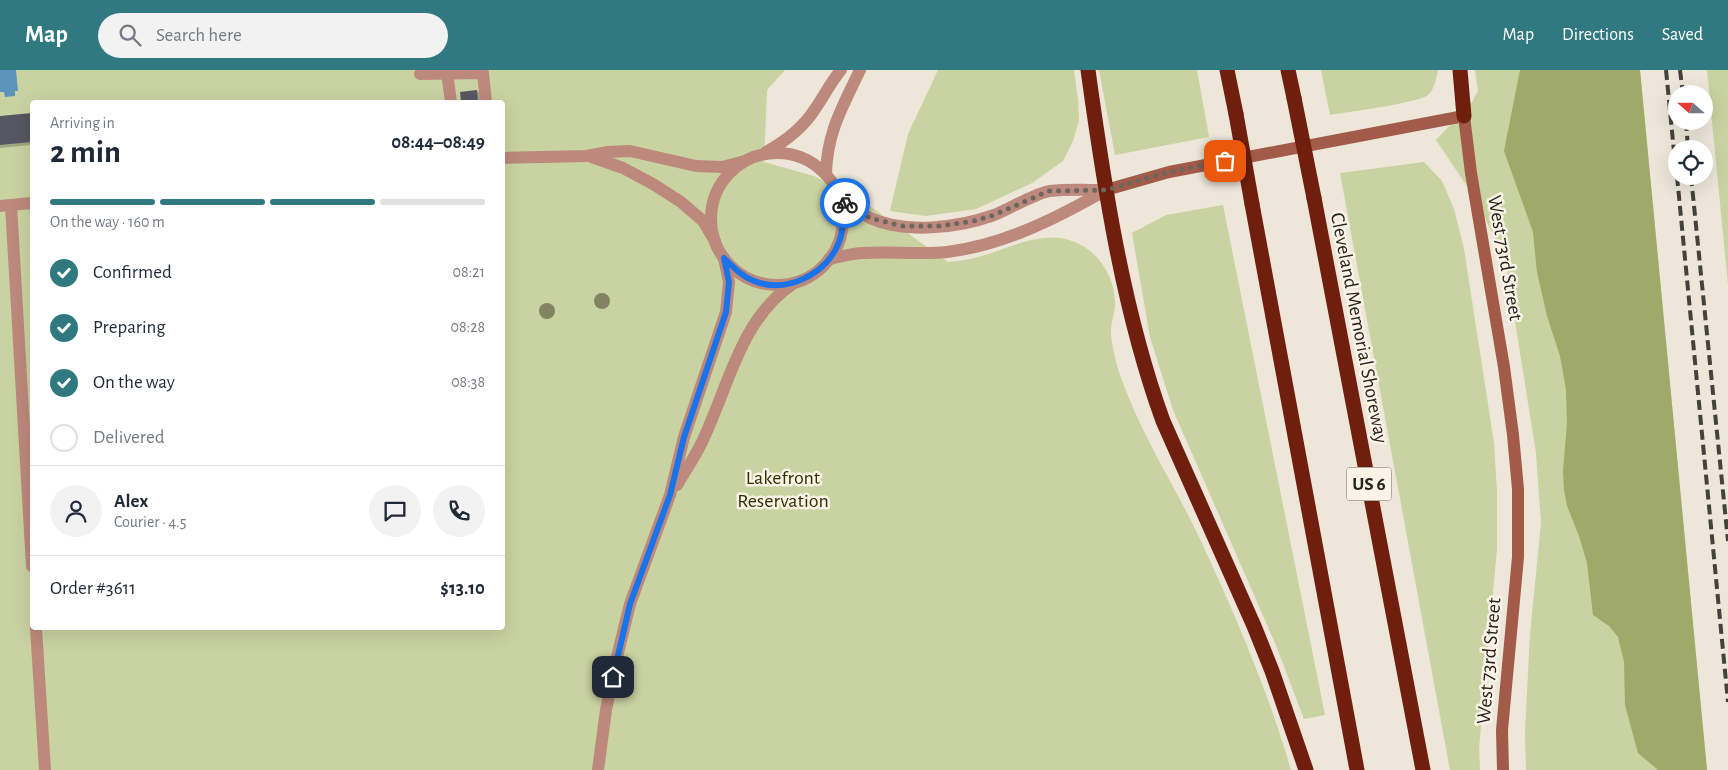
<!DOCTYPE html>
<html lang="en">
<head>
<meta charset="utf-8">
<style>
	body { margin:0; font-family:"Alegreya Sans",sans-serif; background:#f2f2f3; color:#1f2937; height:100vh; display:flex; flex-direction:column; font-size:19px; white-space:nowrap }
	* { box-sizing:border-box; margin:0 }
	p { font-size:16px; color:#747a83 }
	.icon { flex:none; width:28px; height:28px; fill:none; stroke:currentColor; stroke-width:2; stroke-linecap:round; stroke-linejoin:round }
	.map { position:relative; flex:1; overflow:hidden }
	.sheet { position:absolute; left:30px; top:30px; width:475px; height:530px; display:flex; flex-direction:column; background:#fff; border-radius:5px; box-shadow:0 5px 20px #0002 }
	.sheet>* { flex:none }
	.needle { width:32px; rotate:291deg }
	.controls { position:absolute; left:1668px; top:15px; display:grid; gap:10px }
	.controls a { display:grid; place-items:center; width:45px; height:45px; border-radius:50%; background:#fff; box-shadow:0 5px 20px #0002; font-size:25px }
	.pin { position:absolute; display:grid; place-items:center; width:42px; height:42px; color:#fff; margin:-21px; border-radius:10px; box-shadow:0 2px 8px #0006 }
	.courier { position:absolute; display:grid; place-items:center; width:50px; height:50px; margin:-25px; border:4px solid #1a73e8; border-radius:50%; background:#fff; color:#222; box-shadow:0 1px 6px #0007 }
	.headline em { font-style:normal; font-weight:600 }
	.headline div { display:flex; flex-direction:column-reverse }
	.headline { display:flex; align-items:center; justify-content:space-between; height:85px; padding:0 20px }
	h1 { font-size:32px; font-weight:600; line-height:38px }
	.bar { display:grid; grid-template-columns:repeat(4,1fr); gap:8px 5px; align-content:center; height:60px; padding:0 20px }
	.bar i { height:6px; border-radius:4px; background:#e0e1e3 }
	.bar .active { background:#307980 }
	.bar p { grid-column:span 4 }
	.line { display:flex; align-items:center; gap:12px; padding:0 20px; border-top:1px solid #e0e1e3 }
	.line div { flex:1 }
	.round { display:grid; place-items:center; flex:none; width:52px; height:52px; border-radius:26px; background:#f2f2f3 }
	ol { padding:0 20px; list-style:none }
	li { display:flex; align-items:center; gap:15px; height:55px }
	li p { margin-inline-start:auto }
	li .icon { padding:5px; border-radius:50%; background:#307980; color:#fff; stroke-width:4 }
	li:last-child { color:#747a83 }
	li i { width:28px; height:28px; border:2px solid #e0e1e3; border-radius:50% }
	header { display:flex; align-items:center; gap:30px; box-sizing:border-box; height:70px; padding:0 25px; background:#307980; color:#fff }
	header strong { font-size:24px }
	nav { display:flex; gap:28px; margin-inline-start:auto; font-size:18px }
	.search { width:350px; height:45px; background:#f2f2f3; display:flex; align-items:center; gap:12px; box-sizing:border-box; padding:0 18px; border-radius:28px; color:#747a83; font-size:19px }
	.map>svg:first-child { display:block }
</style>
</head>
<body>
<header>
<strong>Map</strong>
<div class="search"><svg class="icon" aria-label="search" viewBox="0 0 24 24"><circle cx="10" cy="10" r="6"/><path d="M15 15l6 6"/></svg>Search here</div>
<nav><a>Map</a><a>Directions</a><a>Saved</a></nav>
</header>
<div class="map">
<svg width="1728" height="700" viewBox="0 0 1728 700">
	<rect width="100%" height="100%" fill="#ede6d9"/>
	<g fill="#c9d2a1" fill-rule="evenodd">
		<path d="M 0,0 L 785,0 L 767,20 L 764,92 L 814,106 L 860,129 L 948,192 C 958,191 968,190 978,187 C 1013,178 1047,155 1083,176 C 1102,187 1115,211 1115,232 C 1115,243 1110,255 1111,266 C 1113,281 1117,299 1123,313 C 1143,368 1175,416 1200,469 C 1235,544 1268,621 1291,700 L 0,700 ZM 32,32 L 502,32 L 502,558 L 32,558 Z"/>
		<path d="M 938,0 L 1074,0 L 1078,30 L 1079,50 L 1073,71 L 1063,91 L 1032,113 L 976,139 L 926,146 L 890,141 L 908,64 Z"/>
		<path d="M 1099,0 L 1197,0 L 1209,67 L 1115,85 Z"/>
		<path d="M 1321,0 L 1438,0 C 1436,8 1435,19 1428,25 C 1419,33 1347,42 1330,45 Z"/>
		<path d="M 1475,0 L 1640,0 L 1707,700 L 1526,700 L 1525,662 L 1530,564 L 1541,453 L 1536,383 L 1505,189 L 1475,128 L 1436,70 L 1472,32 L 1478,21 Z"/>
		<path d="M 1707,0 L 1728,0 L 1728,215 Z"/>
		<path d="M 1424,92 L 1442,111 L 1454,139 L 1464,179 L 1494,373 L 1497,422 L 1497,478 L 1479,678 L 1480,700 L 1450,700 L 1340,103 Z"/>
		<path d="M 1223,135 L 1325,645 L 1304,649 L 1275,573 L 1173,340 L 1150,267 L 1132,163 L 1166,145 Z"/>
	</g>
	<path fill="#9ea96a" d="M 1520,0 L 1640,0 L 1707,700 L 1658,700 L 1638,683 L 1625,635 L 1624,592 L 1618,567 L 1609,556 L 1593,545 L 1587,493 L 1579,466 L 1567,436 L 1564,420 L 1563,401 L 1567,353 L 1566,320 L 1560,286 L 1547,246 L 1537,202 L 1533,162 L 1504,81 Z"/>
	<path fill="#5c94be" d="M 0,0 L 16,0 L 18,21 L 15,21 L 15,26 L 5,27 L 4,22 L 0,22 Z"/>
	<g fill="#0003">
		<path d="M 477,21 L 482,24 L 483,32 L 463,32 L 462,23 Z"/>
		<path d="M 32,44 L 32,75 L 0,78 L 0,48 Z"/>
	</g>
	<g fill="#575763">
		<path d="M 477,20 L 478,32 L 461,32 L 460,22 Z"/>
		<path d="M 32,43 L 32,72 L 0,75 L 0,46 Z"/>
	</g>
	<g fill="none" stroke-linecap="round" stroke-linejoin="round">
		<g stroke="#bc897c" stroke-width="12">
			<path d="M 447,3 L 451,32"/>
			<path d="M 420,4 L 483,3 L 486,32"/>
			<path d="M 589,86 L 623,98 L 653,114 L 681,132 L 703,151 L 715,171"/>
			<path d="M 502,88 L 587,86 L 608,82 L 630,81 L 696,96 L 722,97 L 745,91"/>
			<path d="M 11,135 L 32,496"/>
			<path d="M 0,136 L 32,133"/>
			<path d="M 677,415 C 685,401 695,387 702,372 C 729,316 740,249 794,213"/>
			<path d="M 36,558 L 45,700"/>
			<path d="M 598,700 L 606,640 L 616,591 L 630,534 L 670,425 L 684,367 L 726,242 L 729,212 L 724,188"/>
		</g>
		<g stroke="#bc897c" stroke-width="12">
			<path d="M 766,82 C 786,71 803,58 815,39 C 824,26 831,12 841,0"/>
			<circle cx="777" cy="149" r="66"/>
			<path d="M 826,104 C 827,62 843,36 860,0"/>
			<path d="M 841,130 C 850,136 860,143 870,148 C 905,164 958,158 994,145 C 1009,139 1036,123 1050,121 C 1067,119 1086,120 1104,120"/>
			<path d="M 829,189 C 840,187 852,183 863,183 C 891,181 919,185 947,182 C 1004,175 1057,148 1106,120"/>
		</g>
		<path stroke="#a25a49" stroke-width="12" d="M 1106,120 L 1169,102 L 1464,46 L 1471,103 L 1504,297 L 1513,365 L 1518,419 L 1518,487 L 1502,660 L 1503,700"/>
		<g stroke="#701f0e" stroke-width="15">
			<path d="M 1088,0 C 1104,116 1123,241 1163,351 L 1254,556 L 1272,601 L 1306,700"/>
			<path d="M 1227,0 L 1236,44"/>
			<path d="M 1288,0 L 1294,28"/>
			<path d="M 1460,0 L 1464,46"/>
			<path d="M 1314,128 L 1423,700"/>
			<path d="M 1252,134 L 1357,700"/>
		</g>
		<g stroke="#45423c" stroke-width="4" stroke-dasharray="10 5" stroke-linecap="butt">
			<path d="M 1666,0 L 1676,102"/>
			<path d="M 1680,0 L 1683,24"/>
			<path d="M 1686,51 L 1688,79"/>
			<path d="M 1677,106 L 1728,632"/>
			<path d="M 1691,106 L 1728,471"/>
		</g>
		<g stroke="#701f0e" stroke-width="15">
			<path d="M 1294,28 L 1314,128"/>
			<path d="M 1236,44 L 1252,134"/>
		</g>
	</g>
	<g fill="#838362">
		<circle cx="602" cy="231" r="8"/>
		<circle cx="547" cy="241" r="8"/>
	</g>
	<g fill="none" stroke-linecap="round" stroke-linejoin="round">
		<path stroke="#6b675f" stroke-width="5" stroke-dasharray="0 9" d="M 845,133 L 870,148 L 902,156 L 938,156 L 974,151 L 994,145 L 1049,121 L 1106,120 L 1169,102 L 1225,91"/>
		<path stroke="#1a73e8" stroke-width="6" d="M 613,607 L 630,534 L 670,425 L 684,367 L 726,242 L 729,212 L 724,188 C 733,197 741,206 754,211 C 787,224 827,204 839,172 C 845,158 842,144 841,130 L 845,133"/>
	</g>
	<g text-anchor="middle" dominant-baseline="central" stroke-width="5" stroke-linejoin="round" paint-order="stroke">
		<rect fill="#faf3e6" stroke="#65615a" stroke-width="1" x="1346.5" y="397.5" width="45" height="33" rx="4"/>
		<g font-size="19" font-weight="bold" fill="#25231e">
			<text x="1369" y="414">US 6</text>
		</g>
		<g font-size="20" fill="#25231e" stroke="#faf3e6">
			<text transform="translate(1505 188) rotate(80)">West 73rd Street</text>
			<text transform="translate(1359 258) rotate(79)">Cleveland Memorial Shoreway</text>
			<text transform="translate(1489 591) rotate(-85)">West 73rd Street</text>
		</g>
		<g font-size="20" fill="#2d3200" stroke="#faf3e6">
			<text x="783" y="408">Lakefront<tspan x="783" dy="23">Reservation</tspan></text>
		</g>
	</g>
</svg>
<div class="controls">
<a><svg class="needle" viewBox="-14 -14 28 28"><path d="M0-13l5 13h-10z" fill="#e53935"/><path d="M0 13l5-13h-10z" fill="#747a83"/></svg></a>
<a><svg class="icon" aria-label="locate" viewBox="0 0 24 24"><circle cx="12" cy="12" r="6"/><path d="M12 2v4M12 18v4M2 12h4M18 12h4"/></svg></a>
</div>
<div class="pin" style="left:1225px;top:91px;background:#ea580c"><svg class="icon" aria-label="bag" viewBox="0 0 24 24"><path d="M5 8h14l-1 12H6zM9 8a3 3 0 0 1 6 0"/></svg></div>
<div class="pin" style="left:613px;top:607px;background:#1f2937"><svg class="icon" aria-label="home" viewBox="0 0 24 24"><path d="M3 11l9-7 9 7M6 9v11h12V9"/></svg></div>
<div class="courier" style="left:845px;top:133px"><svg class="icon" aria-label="bike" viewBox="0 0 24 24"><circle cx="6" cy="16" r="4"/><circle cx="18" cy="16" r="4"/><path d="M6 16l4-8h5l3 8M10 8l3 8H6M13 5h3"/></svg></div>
<section class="sheet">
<div class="headline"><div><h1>2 min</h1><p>Arriving in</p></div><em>08:44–08:49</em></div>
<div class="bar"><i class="active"></i><i class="active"></i><i class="active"></i><i></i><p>On the way · 160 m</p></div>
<ol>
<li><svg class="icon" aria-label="check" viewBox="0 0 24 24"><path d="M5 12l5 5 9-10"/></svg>Confirmed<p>08:21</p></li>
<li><svg class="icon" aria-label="check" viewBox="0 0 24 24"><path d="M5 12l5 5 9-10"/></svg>Preparing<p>08:28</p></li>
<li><svg class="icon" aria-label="check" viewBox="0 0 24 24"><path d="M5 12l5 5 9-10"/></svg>On the way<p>08:38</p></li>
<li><i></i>Delivered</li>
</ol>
<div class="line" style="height:90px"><a class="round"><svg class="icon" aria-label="person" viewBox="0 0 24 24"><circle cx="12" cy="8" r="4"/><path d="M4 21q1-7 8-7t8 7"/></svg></a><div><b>Alex</b><p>Courier · 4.5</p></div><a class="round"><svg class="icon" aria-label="chat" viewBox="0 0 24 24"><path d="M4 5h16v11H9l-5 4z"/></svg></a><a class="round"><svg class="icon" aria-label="phone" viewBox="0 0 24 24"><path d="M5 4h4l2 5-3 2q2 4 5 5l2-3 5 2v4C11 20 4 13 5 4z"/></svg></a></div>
<div class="line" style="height:65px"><div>Order #3611</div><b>$13.10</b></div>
</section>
</div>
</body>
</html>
